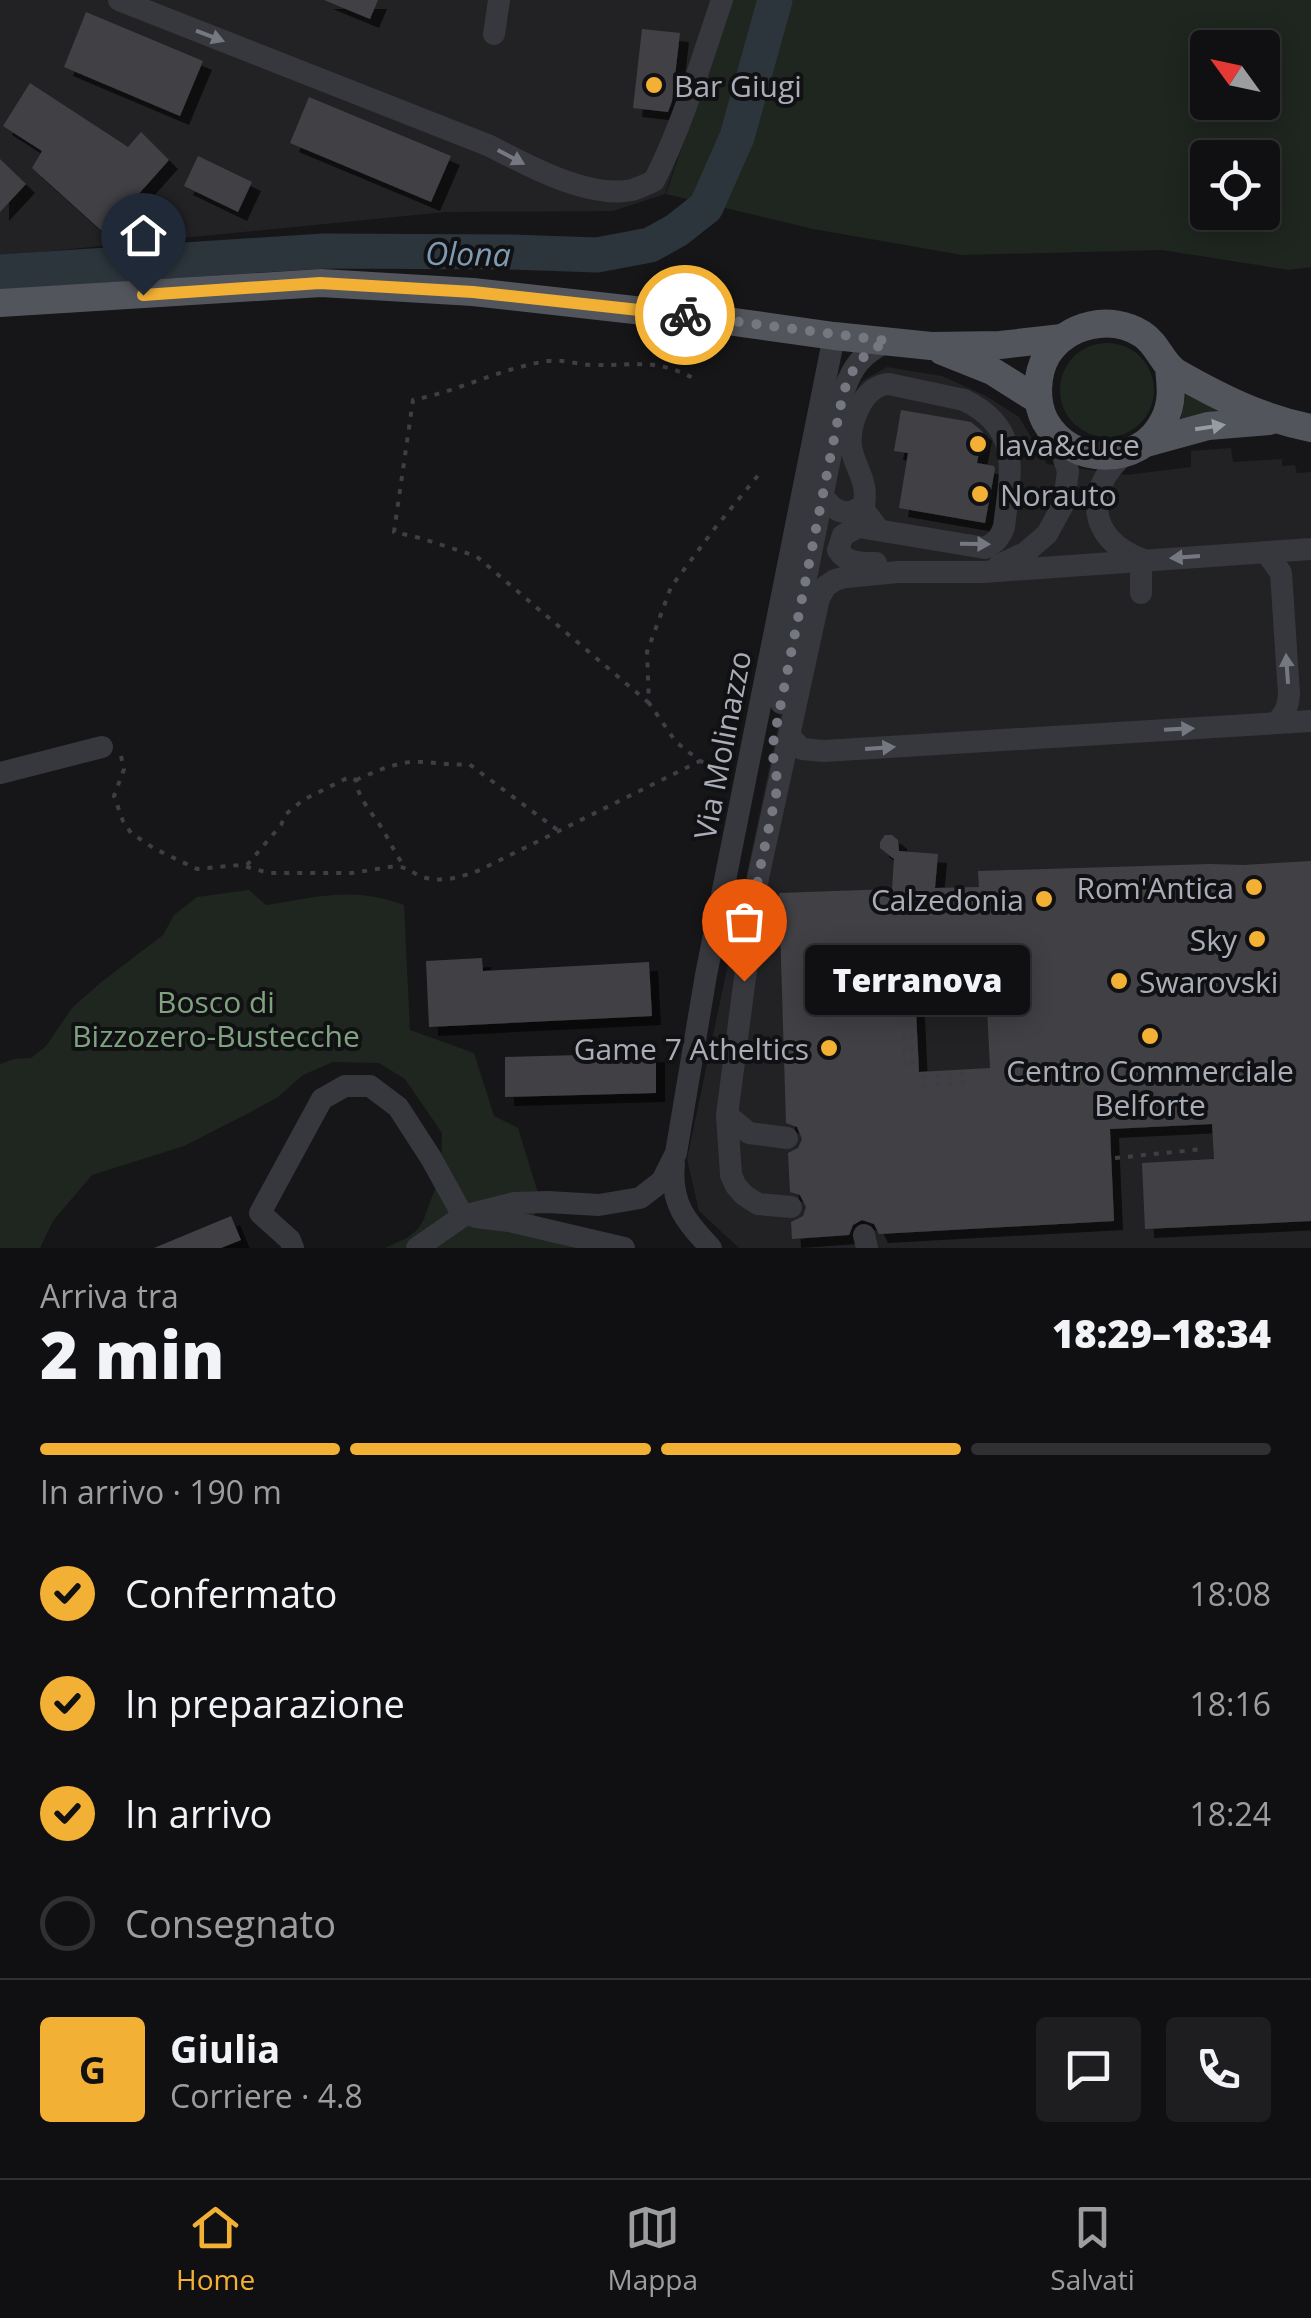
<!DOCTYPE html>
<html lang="it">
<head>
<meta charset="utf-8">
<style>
	body { margin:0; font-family:"Open Sans",sans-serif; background:#1e1e20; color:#f1f3f6; height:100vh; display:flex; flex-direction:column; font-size:38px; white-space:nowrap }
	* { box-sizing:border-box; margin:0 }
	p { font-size:32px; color:#9c9d9f }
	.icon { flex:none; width:55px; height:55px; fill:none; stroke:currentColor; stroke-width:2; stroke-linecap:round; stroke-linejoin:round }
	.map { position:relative; height:1248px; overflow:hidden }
	.panel { display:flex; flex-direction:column; background:#101012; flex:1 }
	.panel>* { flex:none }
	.needle { width:65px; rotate:303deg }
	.tools { position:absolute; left:1190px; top:30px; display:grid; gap:20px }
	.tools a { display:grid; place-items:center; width:90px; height:90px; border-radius:10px; background:#101012; box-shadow:0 5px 25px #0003,0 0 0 2px #303032; font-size:50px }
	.pin { position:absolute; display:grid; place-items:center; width:85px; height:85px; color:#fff; margin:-102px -42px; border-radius:50% 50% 50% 0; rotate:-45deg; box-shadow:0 0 10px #0007 }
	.pin .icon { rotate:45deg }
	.courier { position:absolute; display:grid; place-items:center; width:100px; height:100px; margin:-50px; border:8px solid #f2b134; border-radius:50%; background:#fff; color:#222; box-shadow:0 2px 12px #0007 }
	.bubble { position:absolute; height:70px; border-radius:10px; background:#101012; box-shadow:0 5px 25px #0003,0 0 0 2px #303032; font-size:32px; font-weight:800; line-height:70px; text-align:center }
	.head em { font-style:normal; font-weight:800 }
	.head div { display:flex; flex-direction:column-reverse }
	.head { display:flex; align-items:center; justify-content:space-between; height:170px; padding:0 40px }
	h1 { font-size:65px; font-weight:800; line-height:75px }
	.bar { display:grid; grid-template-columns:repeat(4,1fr); gap:15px 10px; align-content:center; height:120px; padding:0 40px }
	.bar i { height:12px; border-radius:8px; background:#303032 }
	.bar .on { background:#f2b134 }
	.bar p { grid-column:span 4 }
	.line { display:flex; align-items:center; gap:25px; padding:0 40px; border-top:2px solid #303032 }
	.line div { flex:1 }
	.round { display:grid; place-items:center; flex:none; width:105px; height:105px; border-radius:10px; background:#1e1e20 }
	ol { padding:0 40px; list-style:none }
	li { display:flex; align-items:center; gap:30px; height:110px }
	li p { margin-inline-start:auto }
	li .icon { padding:10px; border-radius:50%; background:#f2b134; color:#111; stroke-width:4 }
	li:last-child { color:#9c9d9f }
	li i { width:55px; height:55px; border:5px solid #303032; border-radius:50% }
	.menu { display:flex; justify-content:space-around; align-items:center; height:140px; border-top:2px solid #303032; background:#101012; font-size:28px; color:#9c9d9f }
	.menu a { display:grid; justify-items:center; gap:5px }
	.menu .on { color:#f2b134 }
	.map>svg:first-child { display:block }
</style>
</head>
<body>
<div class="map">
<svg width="1311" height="1248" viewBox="0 0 1311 1248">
	<defs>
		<filter id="shadow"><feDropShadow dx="9" dy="9" stdDeviation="0" flood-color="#0009"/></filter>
	</defs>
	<rect width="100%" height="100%" fill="#161618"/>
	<g fill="#222225">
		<path d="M 0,0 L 731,0 L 665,194 L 613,211 L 446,212 L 0,256 Z"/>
		<path d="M 887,367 L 942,376 L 986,396 L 1019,417 L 1047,464 L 1126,475 L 1191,467 L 1191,451 L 1231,448 L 1233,462 L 1282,459 L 1282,466 L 1295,465 L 1297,473 L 1311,472 L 1311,1248 L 739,1248 L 699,1211 L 687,1159 L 845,407 L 862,381 Z"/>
	</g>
	<g fill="#1e261f" fill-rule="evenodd">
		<path d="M 731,0 L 1311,0 L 1311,267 L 1289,270 L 1162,250 L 962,255 L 813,229 L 666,194 ZM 1208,48 L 1262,48 L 1262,102 L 1208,102 ZM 1208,158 L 1262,158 L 1262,212 L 1208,212 Z"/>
		<circle cx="1107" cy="390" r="47"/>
		<path d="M 1186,393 L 1227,411 L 1180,422 Z"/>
		<path d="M 249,890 L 266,905 C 319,897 351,886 404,905 L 410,1030 L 474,1053 L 494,1116 L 518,1128 L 538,1193 L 532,1232 L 574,1248 L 385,1248 L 407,1238 L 418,1229 L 423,1221 L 441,1173 L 442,1133 L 405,1079 L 379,1063 L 333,1062 L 303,1075 L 278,1097 L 247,1114 L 184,1146 L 92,1175 L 53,1221 L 40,1248 L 0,1248 L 0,1064 L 14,1059 L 31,1058 L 46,1046 L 72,1008 L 100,983 L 163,935 L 174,915 L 197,897 Z"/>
	</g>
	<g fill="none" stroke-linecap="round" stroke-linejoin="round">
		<path stroke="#2c353c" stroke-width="35" d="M 0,272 L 324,251 L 511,252 L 597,255 L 650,245 L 677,230 L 706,207 L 737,137 L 775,0"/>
	</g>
	<g fill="#404145" fill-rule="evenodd" filter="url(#shadow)">
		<path d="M 324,0 L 378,0 L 370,19 Z"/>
		<path d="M 86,12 L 203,61 L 180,116 L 64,67 Z"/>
		<path d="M 642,29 L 680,33 L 672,101 L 668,112 L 633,108 Z"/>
		<path d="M 30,83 L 128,147 L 141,132 L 169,160 L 104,233 L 32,168 L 42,151 L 3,126 Z"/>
		<path d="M 309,97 L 451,156 L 431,202 L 290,143 Z"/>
		<path d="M 198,156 L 252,182 L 238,212 L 184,186 Z"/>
		<path d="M 0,159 L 26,184 L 0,212 Z"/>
		<path d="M 901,410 L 971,422 L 983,432 L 977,463 L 994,466 L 995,469 L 985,523 L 899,508 L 908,453 L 894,451 Z"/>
		<path d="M 885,835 L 892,835 L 898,840 L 899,851 L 938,854 L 935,888 L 979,887 L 978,871 L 1210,864 L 1244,865 L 1311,861 L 1311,1221 L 1145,1229 L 1142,1163 L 1214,1159 L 1212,1124 L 1110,1129 L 1114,1221 L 879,1234 L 874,1224 L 862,1220 L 853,1225 L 849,1235 L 792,1239 L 791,1222 L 803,1216 L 806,1207 L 800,1195 L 790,1192 L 788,1153 L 798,1148 L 802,1139 L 797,1127 L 786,1123 L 779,893 L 892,889 L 894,859 L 880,848 L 880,842 ZM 986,986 L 990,1068 L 919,1072 L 915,990 Z"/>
		<path d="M 482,958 L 483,971 L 649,962 L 652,1016 L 429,1027 L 426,961 Z"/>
		<path d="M 656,1053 L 656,1093 L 505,1097 L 505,1057 Z"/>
		<path d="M 231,1216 L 241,1240 L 221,1248 L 154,1248 Z"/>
	</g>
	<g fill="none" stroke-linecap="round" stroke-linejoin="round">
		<g stroke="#3d3f44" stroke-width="4" stroke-dasharray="5 8" stroke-linecap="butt">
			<path d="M 649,703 L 476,556 L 420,538 L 394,532 L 413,400 C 459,391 501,368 548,361 C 563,359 579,365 594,365 C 640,366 654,357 699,381"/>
			<path d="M 121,756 L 124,769 L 114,796 L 123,821 L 131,833 L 155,849 L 197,869 L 240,865 L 269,873 L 352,873 L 396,866 C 406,867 411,872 420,876 C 440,884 461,877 480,870 L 700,761"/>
			<path d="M 728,770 L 700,761 L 676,742 L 649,703 L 647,652 L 671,587 L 715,528 L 760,473"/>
			<path d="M 356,780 C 374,772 392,764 411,762 C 431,761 449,766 469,764 L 559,831"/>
			<path d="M 247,865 L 281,825 L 286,814 L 303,800 L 349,777 L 356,780 C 358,800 373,813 383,830 C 390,842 396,855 404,866"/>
			<path d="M 909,995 L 913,1070"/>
			<path d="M 902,996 L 906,1070"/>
			<path d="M 1110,1058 L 1120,1058"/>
			<path d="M 922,1077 L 964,1074"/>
			<path d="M 922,1086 L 965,1082"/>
			<path d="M 1115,1158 L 1203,1149"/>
		</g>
		<g stroke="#37383d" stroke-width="22">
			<path d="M 119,0 L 490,146 C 527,165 588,199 632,190 C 639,188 647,184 654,181 C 683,124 701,61 722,0"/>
			<path d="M 494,34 L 499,0"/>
			<path d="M 1125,454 C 1083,490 1088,539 1141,559"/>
			<path d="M 822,495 C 833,511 847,519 863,505"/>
			<path d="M 1266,552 L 1281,573 L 1289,694 C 1288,707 1285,714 1276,723"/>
			<path d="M 876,563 C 861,563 847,564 838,550 L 843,535 L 859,527 L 985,548 C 995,543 1000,538 1004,527 C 1010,473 1024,429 964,400 L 889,384 C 863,385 848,424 851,447 C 853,460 861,472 864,486 C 866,494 864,501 864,510 L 879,530"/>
			<path d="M 999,565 L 1025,553 L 1047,534 L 1064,503 L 1068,471 L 1057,437"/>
			<path d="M 1141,593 L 1141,559"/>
			<path d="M 781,703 L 843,393 C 853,365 861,355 888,341"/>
			<path d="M 789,736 L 802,749 L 824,751 L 1311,721"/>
			<path d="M 0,773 L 102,747"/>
			<path d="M 727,1115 L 749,1133 L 787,1138"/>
			<path d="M 674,1164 C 670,1203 686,1222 711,1248"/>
			<path d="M 791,1207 L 758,1204 L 744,1195 L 736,1186 L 731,1175 L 727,1115 L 758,878 L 819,598 L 826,586 L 835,580 L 846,577 L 898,572 L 983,572 L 1311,549"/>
			<path d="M 476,1217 L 509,1221 L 624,1248"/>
			<path d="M 864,1235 L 867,1248"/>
			<path d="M 293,1248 L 290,1240 L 260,1213 L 322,1099 L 345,1086 L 370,1086 L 398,1107 L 431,1158 L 463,1216"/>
			<path d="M 417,1248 L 463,1216 L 514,1203 L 548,1202 L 599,1205 L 640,1198 L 662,1181 L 676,1153 L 706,975 L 834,336"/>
		</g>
		<g stroke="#53555c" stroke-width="28">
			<path d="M 0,303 L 321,283 L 473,292 L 706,318 L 834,336 L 931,346 L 1000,345 L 1062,338"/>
			<path d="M 942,351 L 992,371 L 1038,400"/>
			<path d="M 1169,368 C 1171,386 1173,403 1164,420 C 1141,468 1070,467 1045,421 C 1035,402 1036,374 1047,355 C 1067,324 1111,314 1142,334 C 1158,344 1162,364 1177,373 C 1221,398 1261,418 1311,428"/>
			<path d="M 1146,443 L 1208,426 L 1269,421"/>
		</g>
	</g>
	<defs><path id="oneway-solid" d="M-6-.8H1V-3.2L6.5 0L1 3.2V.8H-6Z" transform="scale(2.5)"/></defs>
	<g fill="#757881">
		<use href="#oneway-solid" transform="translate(210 36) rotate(21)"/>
		<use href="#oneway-solid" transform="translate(511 157) rotate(28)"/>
		<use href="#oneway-solid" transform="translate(975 544) rotate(1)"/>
		<use href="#oneway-solid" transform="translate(1185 557) rotate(176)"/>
		<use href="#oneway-solid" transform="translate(1287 669) rotate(-94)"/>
		<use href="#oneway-solid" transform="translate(1179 729) rotate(-3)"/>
		<use href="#oneway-solid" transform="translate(880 748) rotate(-4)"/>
	</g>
	<use fill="#979ba6" href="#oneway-solid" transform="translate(1210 427) rotate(-9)"/>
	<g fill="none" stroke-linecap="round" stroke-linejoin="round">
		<path stroke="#757880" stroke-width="10" stroke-dasharray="0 18" d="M 685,315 L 888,341 C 861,355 853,365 843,394 L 774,738 L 772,750 L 778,785 L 758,878 L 744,981"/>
		<path stroke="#f2b134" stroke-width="12" d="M 143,295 L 320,283 L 473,292 L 685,315"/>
	</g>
	<g fill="#f2b134" stroke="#111113" stroke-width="4">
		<circle cx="654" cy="85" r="10"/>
		<circle cx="978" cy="444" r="10"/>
		<circle cx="980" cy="494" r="10"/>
		<circle cx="1254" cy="887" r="10"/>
		<circle cx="1044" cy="899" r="10"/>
		<circle cx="1257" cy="939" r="10"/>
		<circle cx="1119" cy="981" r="10"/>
		<circle cx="1150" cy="1036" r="10"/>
		<circle cx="829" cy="1048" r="10"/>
	</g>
	<g text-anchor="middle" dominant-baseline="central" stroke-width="8" stroke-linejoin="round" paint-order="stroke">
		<g font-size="30" fill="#a8adb8" stroke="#111113" text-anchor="start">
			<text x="674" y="85">Bar Giugi</text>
			<text x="998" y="444">lava&amp;cuce</text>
			<text x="1000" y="494">Norauto</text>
			<text x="1234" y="887" text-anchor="end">Rom'Antica</text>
			<text x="1024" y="899" text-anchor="end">Calzedonia</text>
			<text x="1237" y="939" text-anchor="end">Sky</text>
			<text x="1139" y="981">Swarovski</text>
			<text x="809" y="1048" text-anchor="end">Game 7 Atheltics</text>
			<text x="1150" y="1070" text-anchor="middle">Centro Commerciale<tspan x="1150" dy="34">Belforte</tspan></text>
		</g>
		<g font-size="30" fill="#a8adb8" stroke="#111113">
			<text transform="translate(722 745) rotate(-79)">Via Molinazzo</text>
		</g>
		<g font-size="30" fill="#7fa381" stroke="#111113">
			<text x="216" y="1001">Bosco di<tspan x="216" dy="34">Bizzozero-Bustecche</tspan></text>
		</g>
		<g font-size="32" font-style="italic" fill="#7f9bb3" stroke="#111113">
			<text transform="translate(468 253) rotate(1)">Olona</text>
		</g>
	</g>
</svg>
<div class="tools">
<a><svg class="needle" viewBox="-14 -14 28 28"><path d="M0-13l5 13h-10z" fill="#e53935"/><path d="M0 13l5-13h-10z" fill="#9c9d9f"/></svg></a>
<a><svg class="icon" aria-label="locate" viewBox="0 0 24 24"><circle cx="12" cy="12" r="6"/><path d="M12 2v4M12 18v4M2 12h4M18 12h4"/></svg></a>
</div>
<div class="pin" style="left:744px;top:981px;background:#ea580c"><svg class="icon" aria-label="bag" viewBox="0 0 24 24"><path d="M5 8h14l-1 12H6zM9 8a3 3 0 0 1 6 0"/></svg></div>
<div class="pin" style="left:143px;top:295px;background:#1f2937"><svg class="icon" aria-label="home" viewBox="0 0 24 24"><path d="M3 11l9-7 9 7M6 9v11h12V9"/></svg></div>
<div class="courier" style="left:685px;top:315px"><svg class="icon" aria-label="bike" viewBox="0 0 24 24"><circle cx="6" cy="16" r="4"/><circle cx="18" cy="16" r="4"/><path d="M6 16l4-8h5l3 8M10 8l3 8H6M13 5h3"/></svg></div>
<div class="bubble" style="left:805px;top:945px;width:225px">Terranova</div>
</div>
<section class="panel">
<div class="head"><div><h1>2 min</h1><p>Arriva tra</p></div><em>18:29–18:34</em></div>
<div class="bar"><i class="on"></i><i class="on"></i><i class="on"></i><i></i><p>In arrivo · 190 m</p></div>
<ol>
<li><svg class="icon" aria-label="check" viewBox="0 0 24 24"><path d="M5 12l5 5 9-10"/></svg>Confermato<p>18:08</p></li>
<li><svg class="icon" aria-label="check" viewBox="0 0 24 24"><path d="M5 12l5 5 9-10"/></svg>In preparazione<p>18:16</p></li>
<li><svg class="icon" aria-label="check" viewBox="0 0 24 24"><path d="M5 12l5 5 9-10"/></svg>In arrivo<p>18:24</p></li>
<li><i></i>Consegnato</li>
</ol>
<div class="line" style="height:180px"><b class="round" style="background:#f2b134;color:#111">G</b><div><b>Giulia</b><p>Corriere · 4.8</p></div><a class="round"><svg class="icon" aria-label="chat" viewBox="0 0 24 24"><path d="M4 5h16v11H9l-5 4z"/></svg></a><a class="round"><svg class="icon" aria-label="phone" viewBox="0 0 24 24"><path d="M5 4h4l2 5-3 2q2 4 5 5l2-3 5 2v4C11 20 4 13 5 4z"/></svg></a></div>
</section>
<nav class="menu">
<a class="on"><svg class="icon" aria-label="home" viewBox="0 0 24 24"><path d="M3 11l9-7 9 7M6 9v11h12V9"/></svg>Home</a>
<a><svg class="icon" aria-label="map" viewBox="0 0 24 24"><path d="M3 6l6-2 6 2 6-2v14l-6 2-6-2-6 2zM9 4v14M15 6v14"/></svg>Mappa</a>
<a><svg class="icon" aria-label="saved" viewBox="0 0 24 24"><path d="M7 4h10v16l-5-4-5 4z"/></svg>Salvati</a>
</nav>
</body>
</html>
